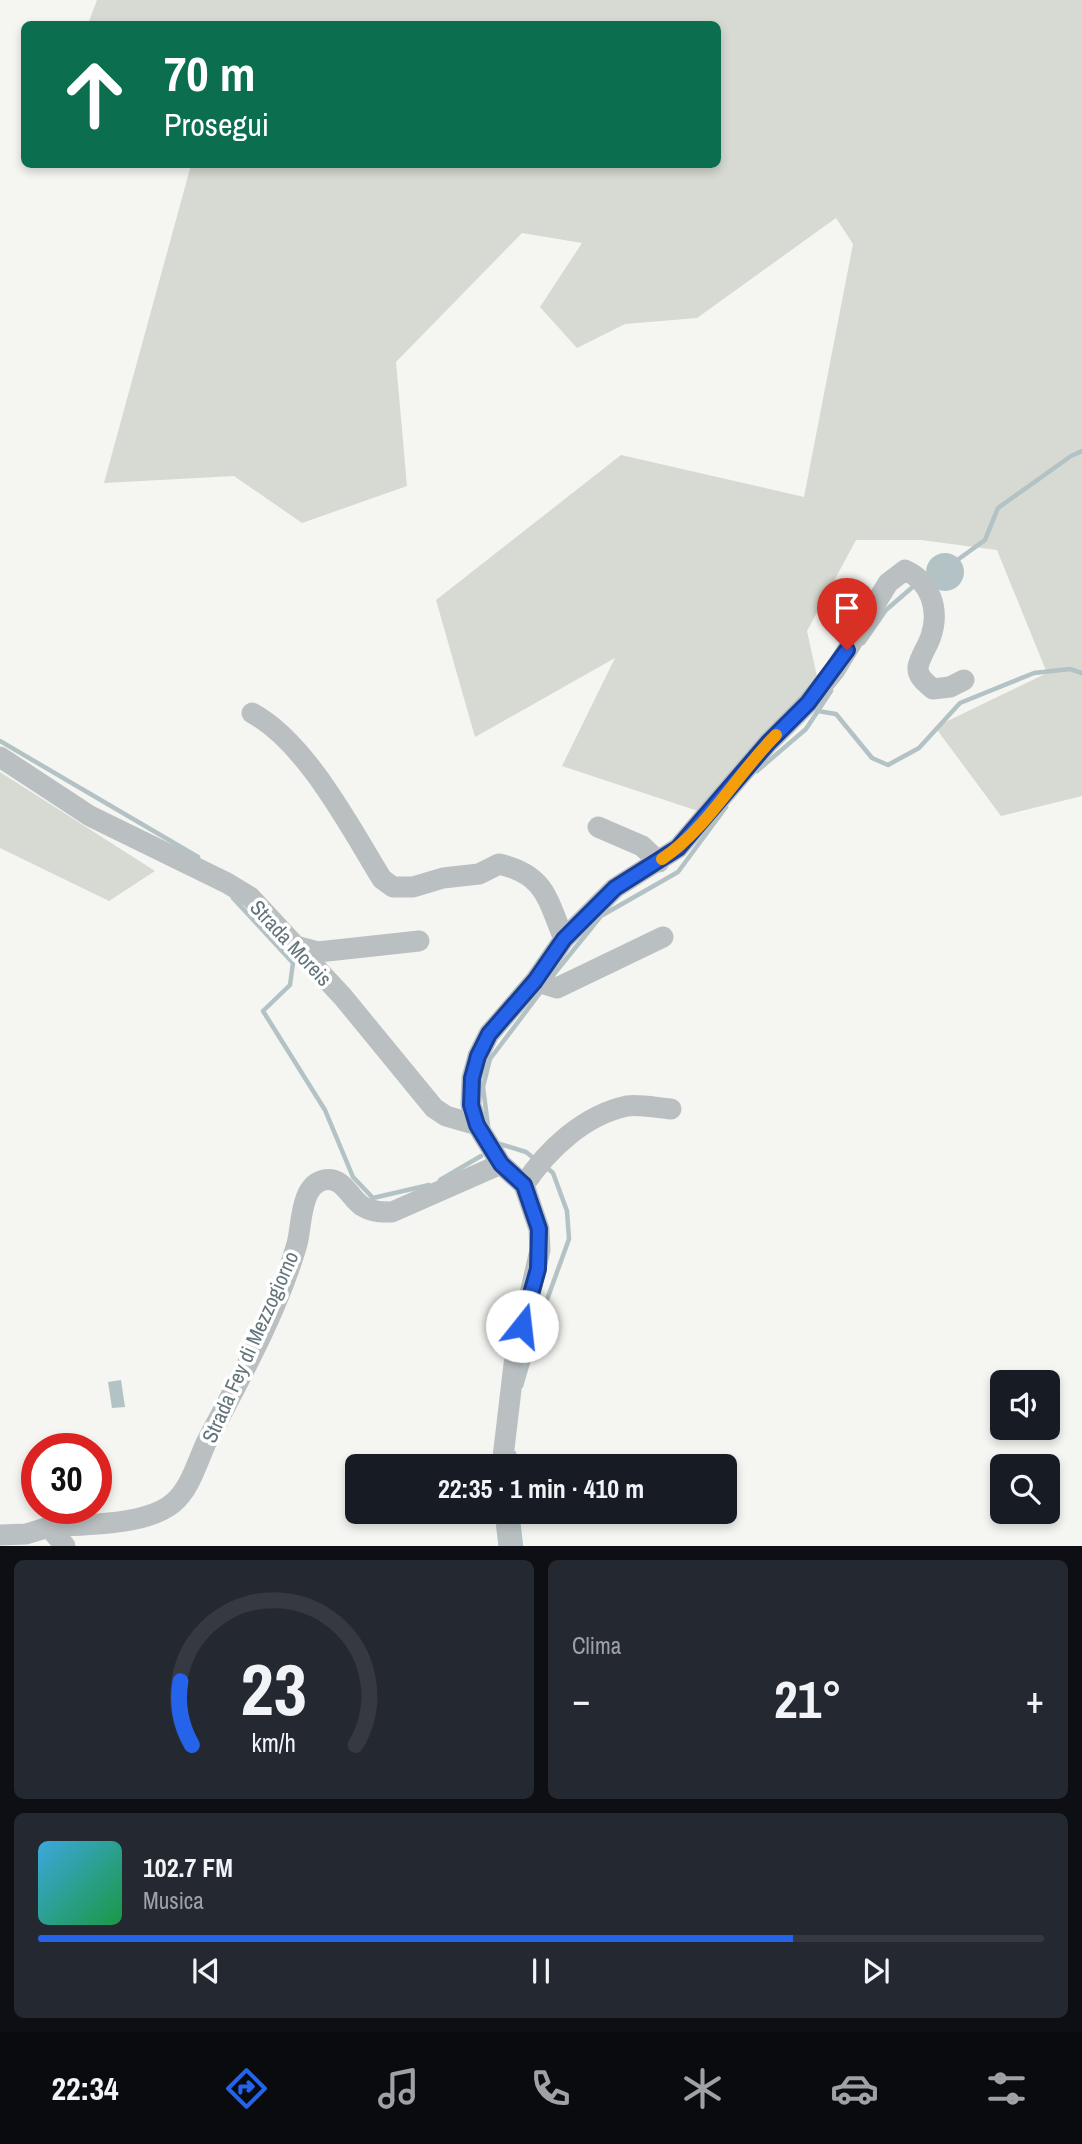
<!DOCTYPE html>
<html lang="it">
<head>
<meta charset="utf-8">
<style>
  :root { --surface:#171b24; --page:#242831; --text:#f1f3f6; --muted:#9ea1a6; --line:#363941; --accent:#2563eb }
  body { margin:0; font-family:"Archivo Narrow",sans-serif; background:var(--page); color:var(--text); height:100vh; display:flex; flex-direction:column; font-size:26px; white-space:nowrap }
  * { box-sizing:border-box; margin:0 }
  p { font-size:23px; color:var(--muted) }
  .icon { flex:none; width:38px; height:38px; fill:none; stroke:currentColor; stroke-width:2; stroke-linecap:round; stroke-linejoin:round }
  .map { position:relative; height:1546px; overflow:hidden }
  .side { display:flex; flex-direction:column; gap:14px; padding:14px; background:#0d0f14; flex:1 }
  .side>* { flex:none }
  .hud { position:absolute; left:21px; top:21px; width:700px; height:147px; border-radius:10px; box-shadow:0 4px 10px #0003; background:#0b6e4f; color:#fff; overflow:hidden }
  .fabs { position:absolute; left:990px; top:1370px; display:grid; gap:14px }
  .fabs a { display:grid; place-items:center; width:70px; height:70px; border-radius:10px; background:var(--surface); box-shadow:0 4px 10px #0003; font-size:35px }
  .speed { position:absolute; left:21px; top:1433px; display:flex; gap:14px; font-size:35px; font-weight:700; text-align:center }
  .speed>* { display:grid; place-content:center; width:91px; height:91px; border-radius:50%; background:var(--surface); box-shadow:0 4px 10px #0003; line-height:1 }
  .speed .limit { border:10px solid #d22; background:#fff; color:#111 }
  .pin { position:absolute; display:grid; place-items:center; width:60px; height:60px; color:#fff; margin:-72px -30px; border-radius:50% 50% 50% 0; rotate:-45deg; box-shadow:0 0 7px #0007 }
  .pin .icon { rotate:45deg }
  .me { position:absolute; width:77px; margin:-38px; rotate:16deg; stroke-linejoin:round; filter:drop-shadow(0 0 5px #0008) }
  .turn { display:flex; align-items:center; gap:24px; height:147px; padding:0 28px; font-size:32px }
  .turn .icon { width:91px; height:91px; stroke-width:2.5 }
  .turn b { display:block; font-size:49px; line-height:60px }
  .big { font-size:52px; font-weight:700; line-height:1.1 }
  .side .tile { flex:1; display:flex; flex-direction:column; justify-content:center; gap:10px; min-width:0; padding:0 24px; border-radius:10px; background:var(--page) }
  .side .dial { align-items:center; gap:0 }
  .dial svg { height:182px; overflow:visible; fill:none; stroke:var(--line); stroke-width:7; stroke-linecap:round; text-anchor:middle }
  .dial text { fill:var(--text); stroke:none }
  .song { display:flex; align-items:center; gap:21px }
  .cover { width:84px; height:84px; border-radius:10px; background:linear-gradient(135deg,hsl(200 70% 55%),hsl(140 70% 35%)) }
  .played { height:7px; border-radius:4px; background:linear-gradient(90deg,var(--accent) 75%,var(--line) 75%) }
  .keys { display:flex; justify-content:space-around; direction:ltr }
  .heat { display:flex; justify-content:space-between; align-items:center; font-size:38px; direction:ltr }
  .side .tiles { flex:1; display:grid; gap:14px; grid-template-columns:1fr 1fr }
  .tile:last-child { grid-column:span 2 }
  .trip { position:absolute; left:345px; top:1454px; width:392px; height:70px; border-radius:10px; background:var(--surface); box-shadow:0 4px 10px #0003; font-weight:700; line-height:70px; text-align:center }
  .tabs { display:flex; height:112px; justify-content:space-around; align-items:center; background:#090b0e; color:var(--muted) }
  .tabs .icon { width:49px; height:49px }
  .tabs .selected { color:var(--accent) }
  .tabs b { font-size:32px; color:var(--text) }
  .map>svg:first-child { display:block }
  .green { fill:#d6dad2 }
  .water { fill:#b3c2c4 }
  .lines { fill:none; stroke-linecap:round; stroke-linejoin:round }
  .stream { stroke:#b3c2c4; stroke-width:4.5 }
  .minor { stroke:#bac0c2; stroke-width:21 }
  .route-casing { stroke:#184099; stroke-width:18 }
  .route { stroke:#2563eb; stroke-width:12 }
  .slow { stroke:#f59e0b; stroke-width:12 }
  .labels { text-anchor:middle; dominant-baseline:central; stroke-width:7; stroke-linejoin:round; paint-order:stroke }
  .street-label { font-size:21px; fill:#63757b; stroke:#fff }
</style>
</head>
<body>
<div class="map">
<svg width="1082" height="1546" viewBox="0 0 1082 1546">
  <rect width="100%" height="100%" fill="#f5f5f2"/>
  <path class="green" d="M97 0H1082V796L1001 816 935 727 1047 673 997 550 921 540H856L807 631 818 681 698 811 562 766 615 658 475 737 436 600 621 455 804 497 853 244 836 218 697 318 625 324 577 348 540 307 582 243 522 233 396 362 407 486 302 523 234 476 104 483 191 165 718 164V24H88Z
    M0 772 155 871 109 901 0 848Z"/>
  <path class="water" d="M926 572a19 19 0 1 1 38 0a19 19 0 1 1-38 0Z
    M121 1380 125 1407 112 1408 108 1382Z"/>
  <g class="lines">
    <path class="stream" d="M956 561 985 540 998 508 1071 456 1082 451
      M863 643 886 610 915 585
      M818 711 836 714 872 758 888 765 919 748 960 703 1034 673 1070 669 1082 673
      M0 741 198 857
      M757 771 806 729 831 691
      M233 898 293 963 290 985 263 1011 325 1110 353 1177 373 1198 429 1185
      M550 979 601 916 678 872 726 807
      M488 1126 483 1087 490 1059 543 989
      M500 1144 526 1152 536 1160
      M440 1180 481 1156
      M521 1386 544 1308 569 1239 567 1211 553 1173 546 1167
      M514 1453V1466
      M517 1512 521 1546"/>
    <path class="minor" d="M252 713C306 742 350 827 382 879L393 887H413L443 878 479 874 499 864C546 875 547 899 564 939
      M0 757 90 816 227 883 250 897 343 997 434 1108 446 1116 477 1125
      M598 827 642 846 659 862
      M295 946 318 952 419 941
      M535 981 557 988 663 937
      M524 1185C547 1150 584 1115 627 1106 640 1104 657 1108 671 1109
      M502 1466 514 1364 540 1250 539 1229 524 1185 501 1164 477 1125 471 1105 472 1078 478 1056 489 1034 535 981 564 939 615 888 678 848 768 743 808 703 835 670 888 583 905 570C930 581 940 609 931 636 928 646 920 656 918 667 917 677 926 683 933 689L950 687 964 680
      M505 1512 509 1546
      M49 1527C84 1524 146 1526 173 1503 190 1489 197 1463 206 1443 239 1380 277 1313 297 1244 302 1225 300 1185 324 1180 343 1176 349 1197 362 1206 372 1212 381 1212 392 1212L501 1164
      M0 1535 26 1534 49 1527 65 1546"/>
  </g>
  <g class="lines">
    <g class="route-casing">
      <path id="route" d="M522 1326 538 1269 539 1229 524 1185 501 1164 477 1125 471 1105 472 1078 478 1056 489 1034 535 981 564 939 615 888 678 848 768 743 808 703 847 650"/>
    </g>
    <use href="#route" class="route"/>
    <path class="slow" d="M662 859C708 828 736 775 776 735"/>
  </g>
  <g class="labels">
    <g class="street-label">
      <text transform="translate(291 943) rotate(47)">Strada Moreis</text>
      <text transform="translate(250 1347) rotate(-66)">Strada Fey di Mezzogiorno</text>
    </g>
  </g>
</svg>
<div class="fabs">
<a><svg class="icon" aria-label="sound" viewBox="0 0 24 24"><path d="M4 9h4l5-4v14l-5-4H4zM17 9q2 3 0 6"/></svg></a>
<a><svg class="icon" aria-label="search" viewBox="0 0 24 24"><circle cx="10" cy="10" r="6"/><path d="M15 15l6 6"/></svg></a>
</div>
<div class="speed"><div class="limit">30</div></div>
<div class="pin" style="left:847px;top:650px;background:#d93025"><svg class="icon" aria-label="arrive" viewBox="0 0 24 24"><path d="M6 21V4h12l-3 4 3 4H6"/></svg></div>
<svg class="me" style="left:522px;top:1326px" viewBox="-20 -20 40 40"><circle r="19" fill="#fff"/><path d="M0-13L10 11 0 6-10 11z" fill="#2563eb"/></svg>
<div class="trip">22:35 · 1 min · 410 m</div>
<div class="hud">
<div class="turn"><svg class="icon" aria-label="ahead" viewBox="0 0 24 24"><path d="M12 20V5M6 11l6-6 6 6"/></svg><div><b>70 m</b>Prosegui</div></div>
</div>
</div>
<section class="side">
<div class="tiles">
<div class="tile dial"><svg viewBox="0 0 100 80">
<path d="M14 69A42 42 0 1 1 86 69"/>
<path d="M14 69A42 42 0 0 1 9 41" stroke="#2563eb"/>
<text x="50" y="56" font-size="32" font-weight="700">23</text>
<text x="50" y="72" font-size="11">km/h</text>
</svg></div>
<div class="tile"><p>Clima</p>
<div class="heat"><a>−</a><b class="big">21°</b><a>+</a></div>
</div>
<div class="tile">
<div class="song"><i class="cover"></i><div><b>102.7 FM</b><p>Musica</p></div></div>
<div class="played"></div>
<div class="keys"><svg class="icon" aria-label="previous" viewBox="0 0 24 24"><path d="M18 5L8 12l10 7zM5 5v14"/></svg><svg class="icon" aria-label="pause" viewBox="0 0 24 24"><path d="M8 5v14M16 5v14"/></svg><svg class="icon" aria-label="next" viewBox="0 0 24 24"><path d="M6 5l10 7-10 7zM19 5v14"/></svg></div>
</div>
</div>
</section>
<nav class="tabs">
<b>22:34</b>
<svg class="icon selected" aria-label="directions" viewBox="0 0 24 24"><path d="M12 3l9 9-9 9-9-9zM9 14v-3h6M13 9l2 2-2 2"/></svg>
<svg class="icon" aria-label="music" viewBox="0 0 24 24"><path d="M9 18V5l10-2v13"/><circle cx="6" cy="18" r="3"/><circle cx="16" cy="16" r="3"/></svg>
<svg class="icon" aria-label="phone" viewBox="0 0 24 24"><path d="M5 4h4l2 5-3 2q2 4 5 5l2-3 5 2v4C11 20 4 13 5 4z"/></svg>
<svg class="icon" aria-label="climate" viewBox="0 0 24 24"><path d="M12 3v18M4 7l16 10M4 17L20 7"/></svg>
<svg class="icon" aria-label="car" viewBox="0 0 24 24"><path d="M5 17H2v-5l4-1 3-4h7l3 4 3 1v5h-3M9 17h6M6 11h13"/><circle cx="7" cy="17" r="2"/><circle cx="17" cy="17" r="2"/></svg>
<svg class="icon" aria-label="filters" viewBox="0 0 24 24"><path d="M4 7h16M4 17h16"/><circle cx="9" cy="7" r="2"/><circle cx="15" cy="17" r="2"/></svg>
</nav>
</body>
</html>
